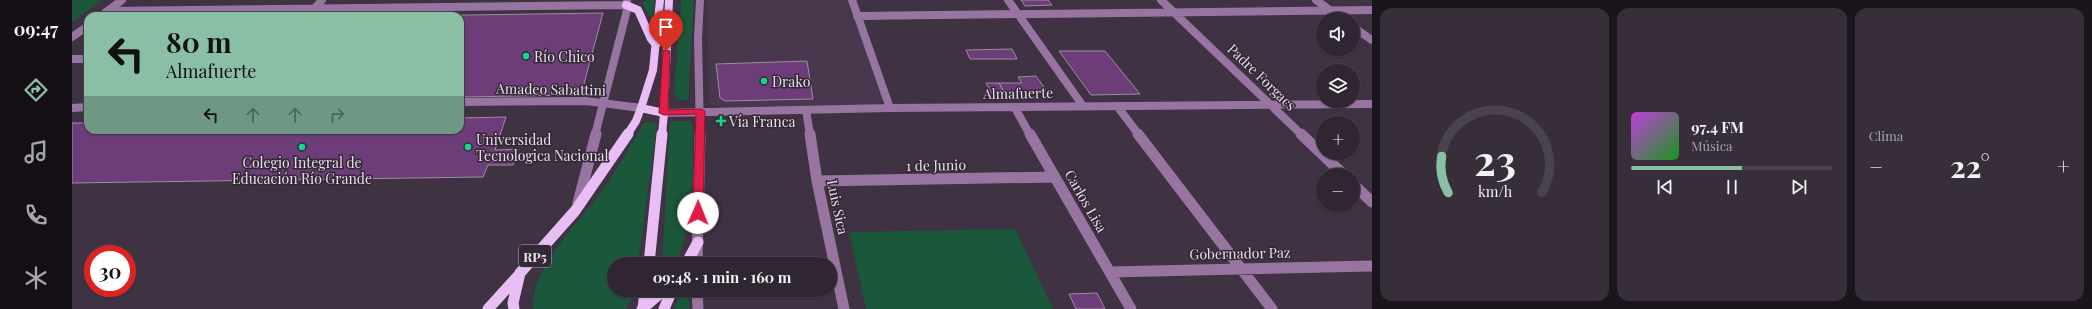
<!DOCTYPE html>
<html lang="es">
<head>
<meta charset="utf-8">
<style>
  :root { --surface:#2f2632; --page:#372e3a; --text:#f1f3f6; --muted:#a7a5ac; --line:#4a434d; --accent:#8abfa5 }
  body { margin:0; font-family:"Playfair Display",serif; background:var(--page); color:var(--text); height:100vh; display:flex; flex-direction:column; font-size:15px; white-space:nowrap }
  * { box-sizing:border-box; margin:0 }
  p { font-size:13px; color:var(--muted) }
  .icon { flex:none; width:22px; height:22px; fill:none; stroke:currentColor; stroke-width:2; stroke-linecap:round; stroke-linejoin:round }
  .map { position:relative; flex:1; overflow:hidden }
  .drawer { display:flex; flex-direction:column; gap:8px; padding:8px; background:#1a151c; width:720px }
  .drawer>* { flex:none }
  .banner { position:absolute; left:12px; top:12px; width:380px; height:122px; border-radius:12px; box-shadow:0 1px 3px #0004,0 0 0 1px var(--line); background:#8abfa5; color:#111; overflow:hidden }
  .buttons { position:absolute; left:1244px; top:12px; display:grid; gap:8px }
  .buttons a { display:grid; place-items:center; width:44px; height:44px; border-radius:50%; background:var(--surface); box-shadow:0 1px 3px #0004,0 0 0 1px var(--line); font-size:20px }
  .speed { position:absolute; left:12px; top:245px; display:flex; gap:8px; font-size:20px; font-weight:700; text-align:center }
  .speed>* { display:grid; place-content:center; width:52px; height:52px; border-radius:50%; background:var(--surface); box-shadow:0 1px 3px #0004,0 0 0 1px var(--line); line-height:1 }
  .speed .limit { border:6px solid #d22; background:#fff; color:#111 }
  .pin { position:absolute; display:grid; place-items:center; width:34px; height:34px; color:#fff; margin:-41px -17px; border-radius:50% 50% 50% 0; rotate:-45deg; box-shadow:0 0 4px #0007 }
  .pin .icon { rotate:45deg }
  .me { position:absolute; width:44px; margin:-22px; rotate:1deg; stroke-linejoin:round; filter:drop-shadow(0 0 3px #0008) }
  .turn { display:flex; align-items:center; gap:14px; height:84px; padding:0 16px; font-size:18px }
  .turn .icon { width:52px; height:52px; stroke-width:2.5 }
  .turn b { display:block; font-size:28px; line-height:34px }
  .lanes { display:flex; align-items:center; height:38px; padding:0 16px; background:#0003; justify-content:center; gap:20px; direction:ltr }
  .lanes .off { opacity:.35 }
  .big { font-size:30px; font-weight:700; line-height:1.1 }
  .drawer .tile { flex:1; display:flex; flex-direction:column; justify-content:center; gap:6px; min-width:0; padding:0 14px; border-radius:12px; background:var(--page) }
  .drawer .dial { align-items:center; gap:0 }
  .dial svg { height:104px; overflow:visible; fill:none; stroke:var(--line); stroke-width:7; stroke-linecap:round; text-anchor:middle }
  .dial text { fill:var(--text); stroke:none }
  .song { display:flex; align-items:center; gap:12px }
  .cover { width:48px; height:48px; border-radius:6px; background:linear-gradient(135deg,hsl(290 70% 55%),hsl(120 70% 35%)) }
  .played { height:4px; border-radius:2px; background:linear-gradient(90deg,var(--accent) 55%,var(--line) 55%) }
  .keys { display:flex; justify-content:space-around; direction:ltr }
  .heat { display:flex; justify-content:space-between; align-items:center; font-size:22px; direction:ltr }
  .drawer .tiles { flex:1; display:grid; gap:8px; grid-template-columns:repeat(3,1fr) }
  .trip { position:absolute; left:535px; top:257px; width:230px; height:40px; border-radius:20px; background:var(--surface); box-shadow:0 1px 3px #0004,0 0 0 1px var(--line); font-weight:700; line-height:40px; text-align:center }
  main { display:flex; flex:1; min-height:0 }
  .menu { display:flex; flex-direction:column; width:72px; justify-content:space-around; align-items:center; background:#130f14; color:var(--muted) }
  .menu .icon { width:28px; height:28px }
  .menu .selected { color:var(--accent) }
  .menu b { font-size:18px; color:var(--text) }
  .map>svg:first-child { display:block }
  .built { fill:#49374d }
  .green { fill:#1b573a }
  .building { fill:#6d3d79; stroke:#9c8da0 }
  .lines { fill:none; stroke-linecap:round; stroke-linejoin:round }
  .minor-far1 { stroke:#9875a1; stroke-width:8 }
  .minor { stroke:#9875a1; stroke-width:11 }
  .major-far1 { stroke:#e9bef4; stroke-width:8 }
  .major { stroke:#e9bef4; stroke-width:11 }
  .route { fill:#e11d48; stroke:#92132f }
  .poi-dot { fill:#12d98a; stroke:#342837; stroke-width:1.5 }
  .labels { text-anchor:middle; dominant-baseline:central; stroke-width:3; stroke-linejoin:round; paint-order:stroke }
  .shield { fill:#342837; stroke:#b1a8b4; stroke-width:1 }
  .shield-label { font-size:13px; font-weight:bold; fill:#e7dfe9 }
  .poi-label { font-size:14px; fill:#e7dfe9; stroke:#342837; text-anchor:start }
  .street-label { font-size:14px; fill:#e7dfe9; stroke:#342837 }
</style>
</head>
<body>
<main>
<nav class="menu">
<b>09:47</b>
<svg class="icon selected" aria-label="directions" viewBox="0 0 24 24"><path d="M12 3l9 9-9 9-9-9zM9 14v-3h6M13 9l2 2-2 2"/></svg>
<svg class="icon" aria-label="music" viewBox="0 0 24 24"><path d="M9 18V5l10-2v13"/><circle cx="6" cy="18" r="3"/><circle cx="16" cy="16" r="3"/></svg>
<svg class="icon" aria-label="phone" viewBox="0 0 24 24"><path d="M5 4h4l2 5-3 2q2 4 5 5l2-3 5 2v4C11 20 4 13 5 4z"/></svg>
<svg class="icon" aria-label="climate" viewBox="0 0 24 24"><path d="M12 3v18M4 7l16 10M4 17L20 7"/></svg>
</nav>
<div class="map">
<svg width="1300" height="309" viewBox="0 0 1300 309">
  <rect width="100%" height="100%" fill="#3f3242"/>
  <path class="built" d="M635 0H776L811 100 803 105 649 107 641 106 637 101Z"/>
  <path class="green" d="M0 0H30L0 22Z
    M574 0H583L581 22 570 3Z
    M609 0H622L616 100 609 101 602 95Z
    M598 121H618L621 125C620 172 624 221 603 264H590Z
    M576 122 583 123 585 125 566 264H542V290H562L560 298 554 309H461C458 267 512 218 534 185 548 165 559 145 571 124Z
    M943 229 981 309H794L777 232Z
    M609 290H617V309H602Z"/>
  <path class="building" d="M949 0H976L980 5 953 6Z
    M531 13 509 95 388 97V16H331Z
    M940 49 945 59H898L894 50Z
    M987 51H1033L1068 94 1019 95Z
    M735 61 741 99 653 101 648 98 644 64Z
    M964 76 976 93 933 94 927 83H950L946 77Z
    M914 83H927L933 94 920 95Z
    M434 117 423 150 446 149 441 165H416L411 177 0 183V123H16V130H388V118Z
    M1025 293 1033 309H1004L997 294Z"/>
  <g class="lines">
    <path class="minor-far1" d="M628 0 626 38 628 135
      M780 0 818 108
      M936 0 1011 106
      M1089 0 1230 135
      M1244 0 1270 19
      M36 11 554 5
      M29 16 50 0
      M236 16 250 0
      M785 16 1300 10
      M1281 27 1300 40
      M0 37 16 26
      M0 59H16
      M388 102 514 101 569 108
      M1045 106 1067 135
      M0 108 16 107
      M943 108 958 135
      M734 110 738 135
      M592 113 818 108 1300 104
      M523 135 555 10V0"/>
    <path class="minor" d="M738 134 745 181 772 309
      M958 134 1059 309
      M1066 134 1200 309
      M1229 134 1272 175
      M745 181 983 177
      M1281 184 1300 202
      M506 203 524 134
      M625 264 628 134
      M1038 272 1300 266
      M625 290 626 309"/>
    <path class="major-far1" d="M554 5 566 10 579 39 584 45
      M569 108 581 70 588 0
      M592 113 597 0
      M555 135 564 121 569 108 592 113 590 135"/>
    <path class="major" d="M577 264 590 134
      M614 264 626 242
      M416 309 446 276
      M442 309 441 303 448 273 503 211 556 134
      M570 309 592 290
      M571 309 573 290
      M592 309 600 290"/>
  </g>
  <path class="route" d="M591 50 598 51 596 110 629 109 633 111 631 213 626 217 621 213 624 114 592 115 587 113Z"/>
  <g class="poi-dot">
    <circle cx="454" cy="56" r="4"/>
    <circle cx="692" cy="81" r="4"/>
    <path d="M647 115h4v4h4v4h-4v4h-4v-4h-4v-4h4z"/>
    <circle cx="230" cy="147" r="4"/>
    <circle cx="396" cy="147" r="4"/>
  </g>
  <g class="labels">
    <rect class="shield" x="447" y="245" width="32" height="22" rx="3"/>
    <g class="shield-label">
      <text x="463" y="256">RP5</text>
    </g>
    <g class="poi-label">
      <text x="462" y="56">Río Chico</text>
      <text x="700" y="81">Drako</text>
      <text x="657" y="121">Vía Franca</text>
      <text x="404" y="139">Universidad<tspan x="404" dy="16">Tecnologica Nacional</tspan></text>
      <text x="230" y="162" text-anchor="middle">Colegio Integral de<tspan x="230" dy="16">Educación Río Grande</tspan></text>
    </g>
    <g class="street-label">
      <text transform="translate(1190 77) rotate(44)">Padre Forgacs</text>
      <text transform="translate(479 89) rotate(1)">Amadeo Sabattini</text>
      <text transform="translate(946 93) rotate(-1)">Almafuerte</text>
      <text transform="translate(864 165) rotate(-1)">1 de Junio</text>
      <text transform="translate(1014 201) rotate(60)">Carlos Lisa</text>
      <text transform="translate(766 207) rotate(78)">Luis Sica</text>
      <text transform="translate(1168 253) rotate(-1)">Gobernador Paz</text>
    </g>
  </g>
</svg>
<div class="buttons">
<a><svg class="icon" aria-label="sound" viewBox="0 0 24 24"><path d="M4 9h4l5-4v14l-5-4H4zM17 9q2 3 0 6"/></svg></a>
<a><svg class="icon" aria-label="layers" viewBox="0 0 24 24"><path d="M12 4l9 5-9 5-9-5zM3 14l9 5 9-5"/></svg></a>
<a>+</a>
<a>−</a>
</div>
<div class="speed"><div class="limit">30</div></div>
<div class="pin" style="left:594px;top:51px;background:#d93025"><svg class="icon" aria-label="arrive" viewBox="0 0 24 24"><path d="M6 21V4h12l-3 4 3 4H6"/></svg></div>
<svg class="me" style="left:626px;top:213px" viewBox="-20 -20 40 40"><circle r="19" fill="#fff"/><path d="M0-13L10 11 0 6-10 11z" fill="#e11d48"/></svg>
<div class="trip">09:48 · 1 min · 160 m</div>
<div class="banner">
<div class="turn"><svg class="icon" aria-label="left" viewBox="0 0 24 24"><path d="M17 20v-9H6M10 6l-5 5 5 5"/></svg><div><b>80 m</b>Almafuerte</div></div>
<div class="lanes"><svg class="icon" aria-label="left" viewBox="0 0 24 24"><path d="M17 20v-9H6M10 6l-5 5 5 5"/></svg><svg class="icon off" aria-label="ahead" viewBox="0 0 24 24"><path d="M12 20V5M6 11l6-6 6 6"/></svg><svg class="icon off" aria-label="ahead" viewBox="0 0 24 24"><path d="M12 20V5M6 11l6-6 6 6"/></svg><svg class="icon off" aria-label="right" viewBox="0 0 24 24"><path d="M7 20v-9h11M14 6l5 5-5 5"/></svg></div>
</div>
</div>
<section class="drawer">
<div class="tiles">
<div class="tile dial"><svg viewBox="0 0 100 80">
<path d="M14 69A42 42 0 1 1 86 69"/>
<path d="M14 69A42 42 0 0 1 9 41" stroke="#8abfa5"/>
<text x="50" y="56" font-size="32" font-weight="700">23</text>
<text x="50" y="72" font-size="11">km/h</text>
</svg></div>
<div class="tile">
<div class="song"><i class="cover"></i><div><b>97.4 FM</b><p>Música</p></div></div>
<div class="played"></div>
<div class="keys"><svg class="icon" aria-label="previous" viewBox="0 0 24 24"><path d="M18 5L8 12l10 7zM5 5v14"/></svg><svg class="icon" aria-label="pause" viewBox="0 0 24 24"><path d="M8 5v14M16 5v14"/></svg><svg class="icon" aria-label="next" viewBox="0 0 24 24"><path d="M6 5l10 7-10 7zM19 5v14"/></svg></div>
</div>
<div class="tile"><p>Clima</p>
<div class="heat"><a>−</a><b class="big">22°</b><a>+</a></div>
</div>
</div>
</section>
</main>
</body>
</html>
